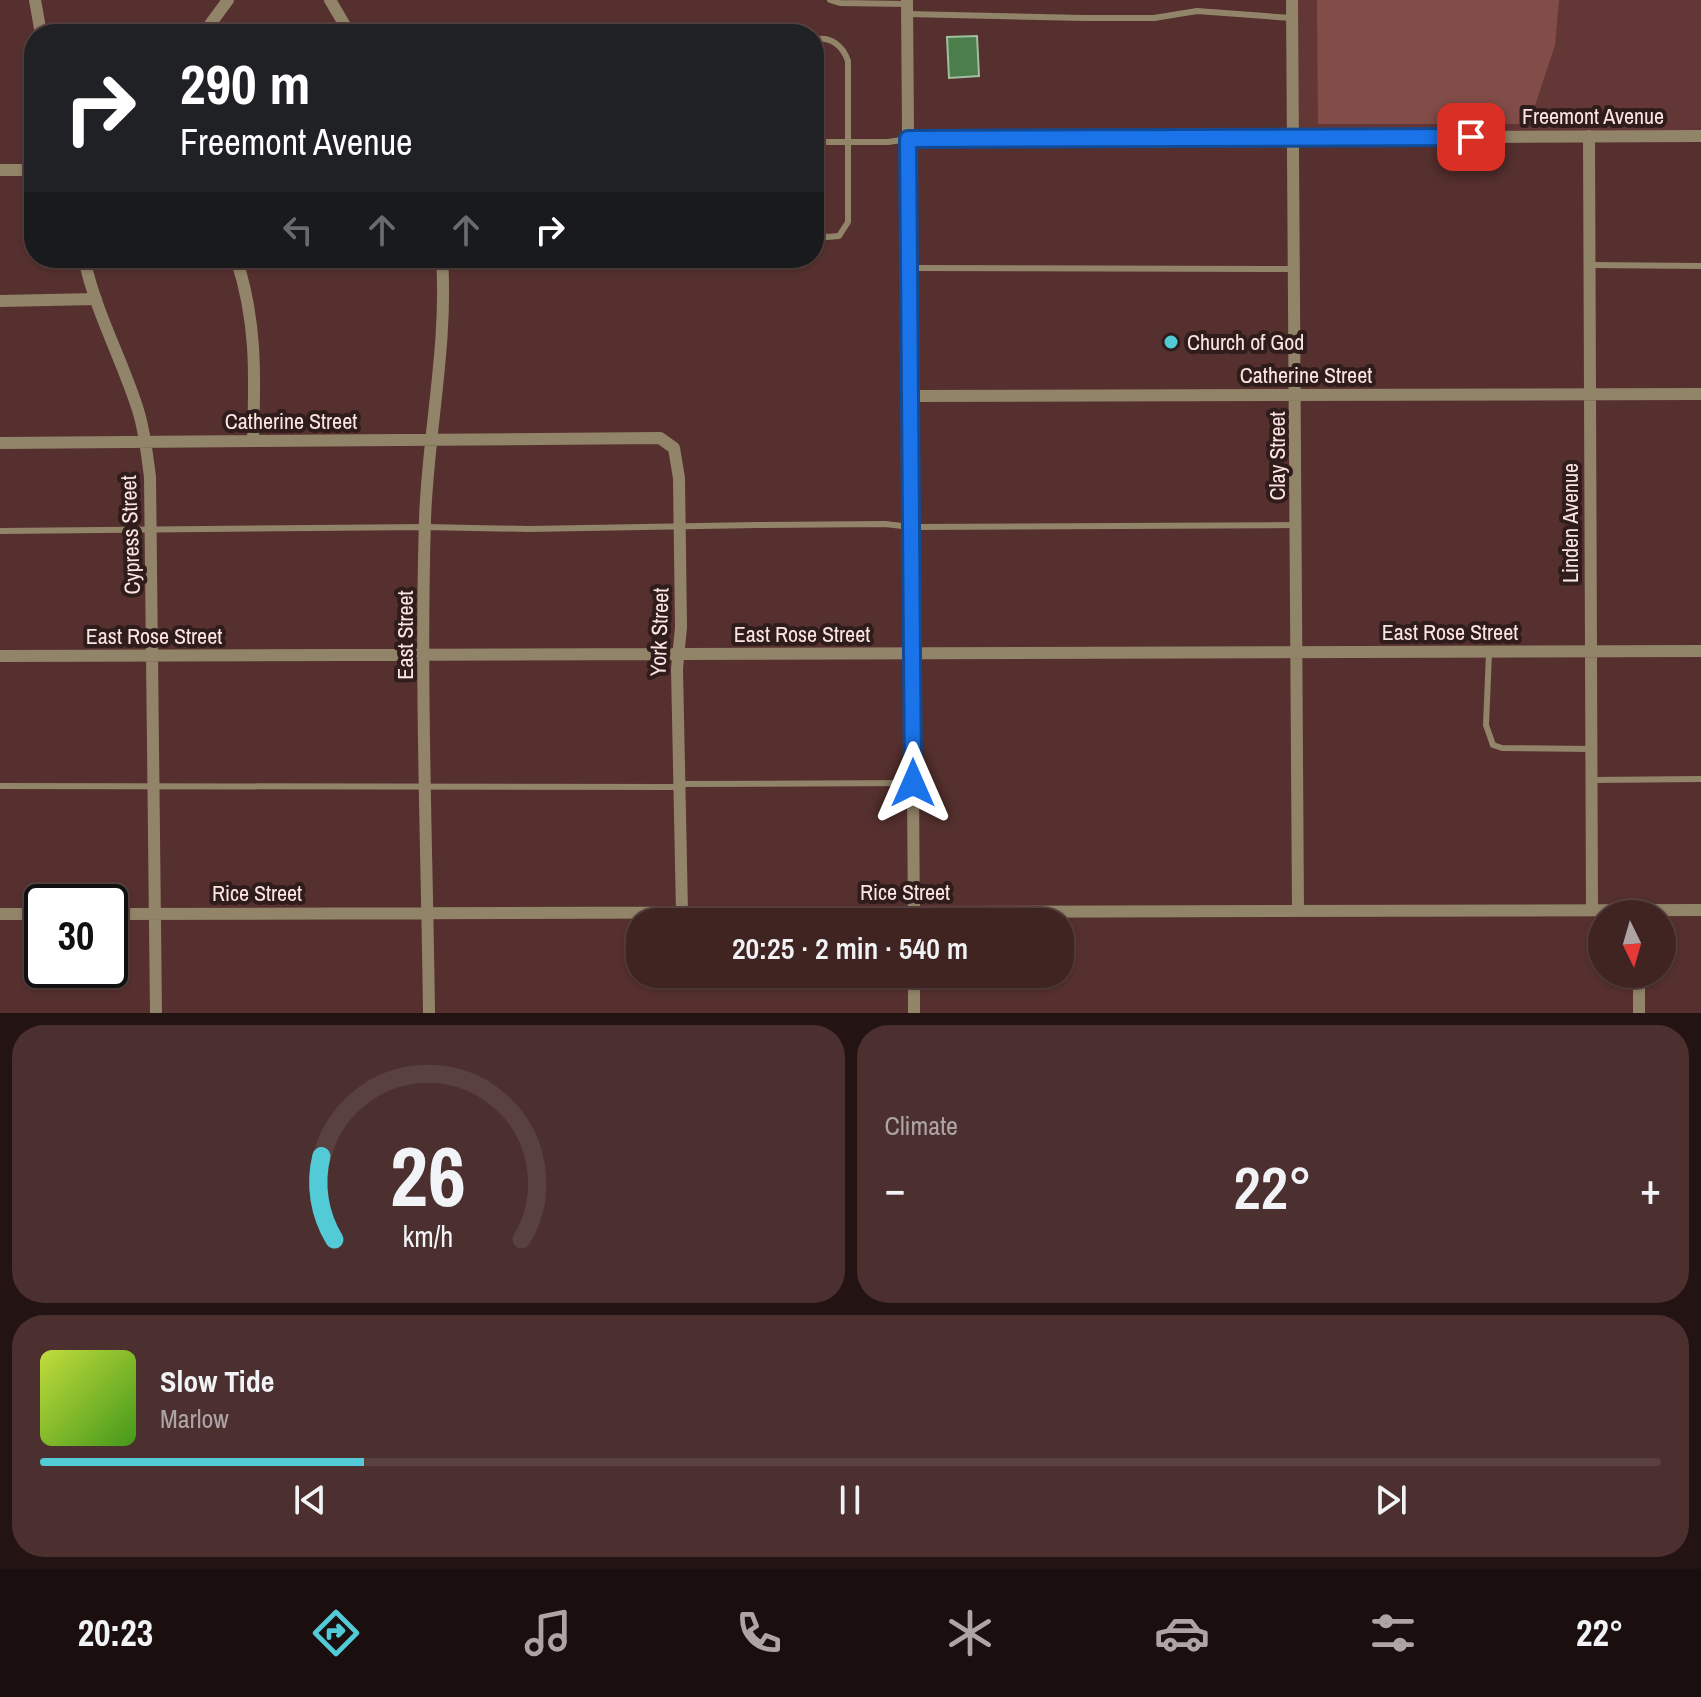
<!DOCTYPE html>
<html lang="en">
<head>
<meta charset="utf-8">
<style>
  :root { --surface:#402422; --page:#4b302f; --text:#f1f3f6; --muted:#aea4a5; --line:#594140; --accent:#52cbd7 }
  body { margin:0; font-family:"Archivo Narrow",sans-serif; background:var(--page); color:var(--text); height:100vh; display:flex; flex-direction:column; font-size:30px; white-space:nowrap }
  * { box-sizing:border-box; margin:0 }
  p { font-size:26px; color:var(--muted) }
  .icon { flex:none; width:44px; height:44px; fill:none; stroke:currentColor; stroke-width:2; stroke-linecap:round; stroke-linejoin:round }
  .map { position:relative; height:1013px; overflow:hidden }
  .panel { display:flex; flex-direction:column; gap:12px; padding:12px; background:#231413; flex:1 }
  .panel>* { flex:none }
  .guide { position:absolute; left:24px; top:24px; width:800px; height:244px; border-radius:32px; box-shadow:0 2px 6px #0004,0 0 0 2px var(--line); background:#202124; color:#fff; overflow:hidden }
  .needle { width:52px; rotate:175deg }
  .fabs { position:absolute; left:1588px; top:900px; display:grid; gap:16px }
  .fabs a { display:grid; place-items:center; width:88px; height:88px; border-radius:50%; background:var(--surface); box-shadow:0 2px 6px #0004,0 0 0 2px var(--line); font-size:40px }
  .speed { position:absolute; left:24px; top:884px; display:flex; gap:16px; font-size:40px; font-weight:700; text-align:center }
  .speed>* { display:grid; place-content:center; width:104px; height:104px; border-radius:50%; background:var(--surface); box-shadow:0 2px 6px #0004,0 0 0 2px var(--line); line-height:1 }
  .speed .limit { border:4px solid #111; border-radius:12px; background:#fff; color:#111 }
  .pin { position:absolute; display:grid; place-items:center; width:68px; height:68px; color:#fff; margin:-34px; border-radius:16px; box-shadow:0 4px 12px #0006 }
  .me { position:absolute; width:88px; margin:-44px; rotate:0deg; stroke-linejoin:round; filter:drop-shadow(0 0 6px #0008) }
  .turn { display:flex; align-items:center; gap:28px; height:168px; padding:0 24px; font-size:36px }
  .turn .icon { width:104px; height:104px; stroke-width:2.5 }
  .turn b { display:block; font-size:56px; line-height:68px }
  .lanes { display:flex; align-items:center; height:76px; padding:0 24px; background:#0003; justify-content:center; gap:40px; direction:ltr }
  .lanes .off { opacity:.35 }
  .big { font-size:60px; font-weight:600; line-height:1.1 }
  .panel .widget { flex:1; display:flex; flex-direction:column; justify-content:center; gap:12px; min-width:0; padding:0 28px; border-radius:32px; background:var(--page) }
  .panel .dial { align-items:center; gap:0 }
  .dial svg { height:208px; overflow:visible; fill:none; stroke:var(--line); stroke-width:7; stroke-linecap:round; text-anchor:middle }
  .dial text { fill:var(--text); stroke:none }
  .song { display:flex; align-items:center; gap:24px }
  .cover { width:96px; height:96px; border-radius:12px; background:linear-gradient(135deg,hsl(70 70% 55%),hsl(100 70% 35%)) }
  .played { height:8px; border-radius:4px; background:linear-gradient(90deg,var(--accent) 20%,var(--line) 20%) }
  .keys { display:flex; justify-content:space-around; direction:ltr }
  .heat { display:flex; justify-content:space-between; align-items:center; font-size:44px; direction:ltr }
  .panel .tiles { flex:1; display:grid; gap:12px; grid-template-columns:1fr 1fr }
  .widget:last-child { grid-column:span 2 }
  .trip { position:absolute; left:626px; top:908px; width:448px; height:80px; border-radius:32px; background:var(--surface); box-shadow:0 2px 6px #0004,0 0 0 2px var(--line); font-weight:600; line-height:80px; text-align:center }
  .dock { display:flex; height:128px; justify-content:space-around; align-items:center; background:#1a0e0e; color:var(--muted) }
  .dock .icon { width:56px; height:56px }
  .dock .active { color:var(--accent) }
  .dock b { font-size:36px; color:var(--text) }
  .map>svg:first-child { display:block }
  .built { fill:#633735 }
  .green { fill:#824d49 }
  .building { fill:#4c7e4c; stroke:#a1bfa0; stroke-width:2 }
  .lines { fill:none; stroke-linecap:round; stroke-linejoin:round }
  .lane { stroke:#928469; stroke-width:6 }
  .street { stroke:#928469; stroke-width:12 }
  .route-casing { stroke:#114b97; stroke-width:20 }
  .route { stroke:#1a73e8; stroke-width:14 }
  .poi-dot { fill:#52cbd7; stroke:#2f1d1c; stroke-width:3 }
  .labels { text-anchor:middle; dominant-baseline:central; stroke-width:8; stroke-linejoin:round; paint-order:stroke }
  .street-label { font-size:22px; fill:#fde4e2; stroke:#2f1d1c }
  .poi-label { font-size:22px; fill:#fde4e2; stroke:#2f1d1c; text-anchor:start }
</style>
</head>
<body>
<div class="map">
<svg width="1701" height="1013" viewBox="0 0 1701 1013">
  <rect width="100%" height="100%" fill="#55302e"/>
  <path class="built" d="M1292 0H1701V136L1293 138Z"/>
  <path class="green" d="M1317 0H1559L1555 45 1529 124H1318Z"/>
  <path class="building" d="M977 36 979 76 949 78 947 37Z"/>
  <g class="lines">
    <path class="lane" d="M830 0 840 3 907 4
      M907 14 1085 18H1154L1197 11 1291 18
      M814 40C830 35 843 46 848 61V222L839 236 827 237 814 231
      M814 142H888L908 139
      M1589 265 1701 266
      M910 268 1295 269
      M0 531 425 527 528 529 757 525 885 524 911 527 1297 525
      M1489 653 1486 725 1493 745 1502 748 1592 749
      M1592 780 1701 779
      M680 784 913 783
      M0 786 680 787"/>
    <path class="street" d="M35 0 41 34
      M330 0 350 34
      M907 0 914 922
      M1292 0 1298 911
      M203 34 228 0
      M1589 136 1592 910
      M908 139 1701 136
      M0 170H34
      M84 258C95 311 122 359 138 410 145 432 147 455 150 477L156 1013
      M236 258C257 321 255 376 253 441
      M0 301 96 299
      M911 396 1701 394
      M0 443 660 438 674 448 679 478 681 627 677 669 682 912
      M0 656 1701 651
      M0 914H42
      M110 914 1701 910
      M914 974V1013
      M1639 974V1013
      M429 1013C427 849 420 684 425 519 428 432 448 345 442 258"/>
  </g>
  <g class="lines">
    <g class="route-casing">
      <path id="route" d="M913 783 908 139 1471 137"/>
    </g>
    <use href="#route" class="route"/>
  </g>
  <circle class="poi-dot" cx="1171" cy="342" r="8"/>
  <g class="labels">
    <g class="street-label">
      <text x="1593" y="116">Freemont Avenue</text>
      <text x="1306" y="375">Catherine Street</text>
      <text x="291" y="421">Catherine Street</text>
      <text transform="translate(1277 456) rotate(-90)">Clay Street</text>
      <text transform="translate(1570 523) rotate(-90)">Linden Avenue</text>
      <text transform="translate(130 535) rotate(-92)">Cypress Street</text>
      <text transform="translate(659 632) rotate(-88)">York Street</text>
      <text x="1450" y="632">East Rose Street</text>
      <text x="802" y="634">East Rose Street</text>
      <text transform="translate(405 635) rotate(-90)">East Street</text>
      <text x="154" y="636">East Rose Street</text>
      <text x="905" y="892">Rice Street</text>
      <text x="257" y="893">Rice Street</text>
    </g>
    <g class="poi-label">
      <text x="1187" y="342">Church of God</text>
    </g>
  </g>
</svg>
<div class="fabs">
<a><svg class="needle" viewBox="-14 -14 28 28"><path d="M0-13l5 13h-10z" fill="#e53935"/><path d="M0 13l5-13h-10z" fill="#aea4a5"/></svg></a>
</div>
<div class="speed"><div class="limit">30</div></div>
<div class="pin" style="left:1471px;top:137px;background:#d93025"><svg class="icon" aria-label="arrive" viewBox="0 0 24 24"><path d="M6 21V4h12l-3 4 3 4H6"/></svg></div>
<svg class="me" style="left:913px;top:783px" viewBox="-20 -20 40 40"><path d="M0-17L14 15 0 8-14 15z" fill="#1a73e8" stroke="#fff" stroke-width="4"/></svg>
<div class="trip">20:25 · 2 min · 540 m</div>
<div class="guide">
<div class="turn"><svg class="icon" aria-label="right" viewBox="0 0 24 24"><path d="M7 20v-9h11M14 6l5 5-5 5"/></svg><div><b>290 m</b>Freemont Avenue</div></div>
<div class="lanes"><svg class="icon off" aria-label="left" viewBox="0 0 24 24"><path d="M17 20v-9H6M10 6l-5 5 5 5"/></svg><svg class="icon off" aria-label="ahead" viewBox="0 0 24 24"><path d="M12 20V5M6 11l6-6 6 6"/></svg><svg class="icon off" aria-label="ahead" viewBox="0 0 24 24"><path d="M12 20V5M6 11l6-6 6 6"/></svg><svg class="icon" aria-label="right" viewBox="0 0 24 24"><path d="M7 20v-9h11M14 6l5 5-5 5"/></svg></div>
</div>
</div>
<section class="panel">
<div class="tiles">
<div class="widget dial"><svg viewBox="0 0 100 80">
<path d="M14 69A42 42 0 1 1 86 69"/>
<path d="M14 69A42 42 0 0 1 9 37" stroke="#52cbd7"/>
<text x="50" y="56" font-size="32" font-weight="700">26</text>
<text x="50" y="72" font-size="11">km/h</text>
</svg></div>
<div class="widget"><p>Climate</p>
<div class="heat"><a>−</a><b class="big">22°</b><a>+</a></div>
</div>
<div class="widget">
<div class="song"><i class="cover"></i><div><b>Slow Tide</b><p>Marlow</p></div></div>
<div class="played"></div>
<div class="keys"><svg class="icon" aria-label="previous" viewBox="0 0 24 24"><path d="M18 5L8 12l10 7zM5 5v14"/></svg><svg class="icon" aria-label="pause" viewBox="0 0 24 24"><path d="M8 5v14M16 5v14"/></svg><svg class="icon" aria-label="next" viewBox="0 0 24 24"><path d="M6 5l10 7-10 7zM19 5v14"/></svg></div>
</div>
</div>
</section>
<nav class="dock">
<b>20:23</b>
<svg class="icon active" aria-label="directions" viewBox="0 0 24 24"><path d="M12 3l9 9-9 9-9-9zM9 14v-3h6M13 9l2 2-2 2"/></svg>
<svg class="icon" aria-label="music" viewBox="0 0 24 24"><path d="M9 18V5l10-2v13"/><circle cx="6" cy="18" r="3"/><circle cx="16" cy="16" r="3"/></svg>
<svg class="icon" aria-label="phone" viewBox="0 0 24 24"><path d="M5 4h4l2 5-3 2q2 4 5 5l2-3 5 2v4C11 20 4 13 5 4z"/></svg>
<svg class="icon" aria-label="climate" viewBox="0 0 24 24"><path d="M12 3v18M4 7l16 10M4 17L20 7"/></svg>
<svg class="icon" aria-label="car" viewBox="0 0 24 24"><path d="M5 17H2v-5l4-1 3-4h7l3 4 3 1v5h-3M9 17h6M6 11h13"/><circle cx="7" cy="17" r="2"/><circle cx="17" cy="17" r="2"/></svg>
<svg class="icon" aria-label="filters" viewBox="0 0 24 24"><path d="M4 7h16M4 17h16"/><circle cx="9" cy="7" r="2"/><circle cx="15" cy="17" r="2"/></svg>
<b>22°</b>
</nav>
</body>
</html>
